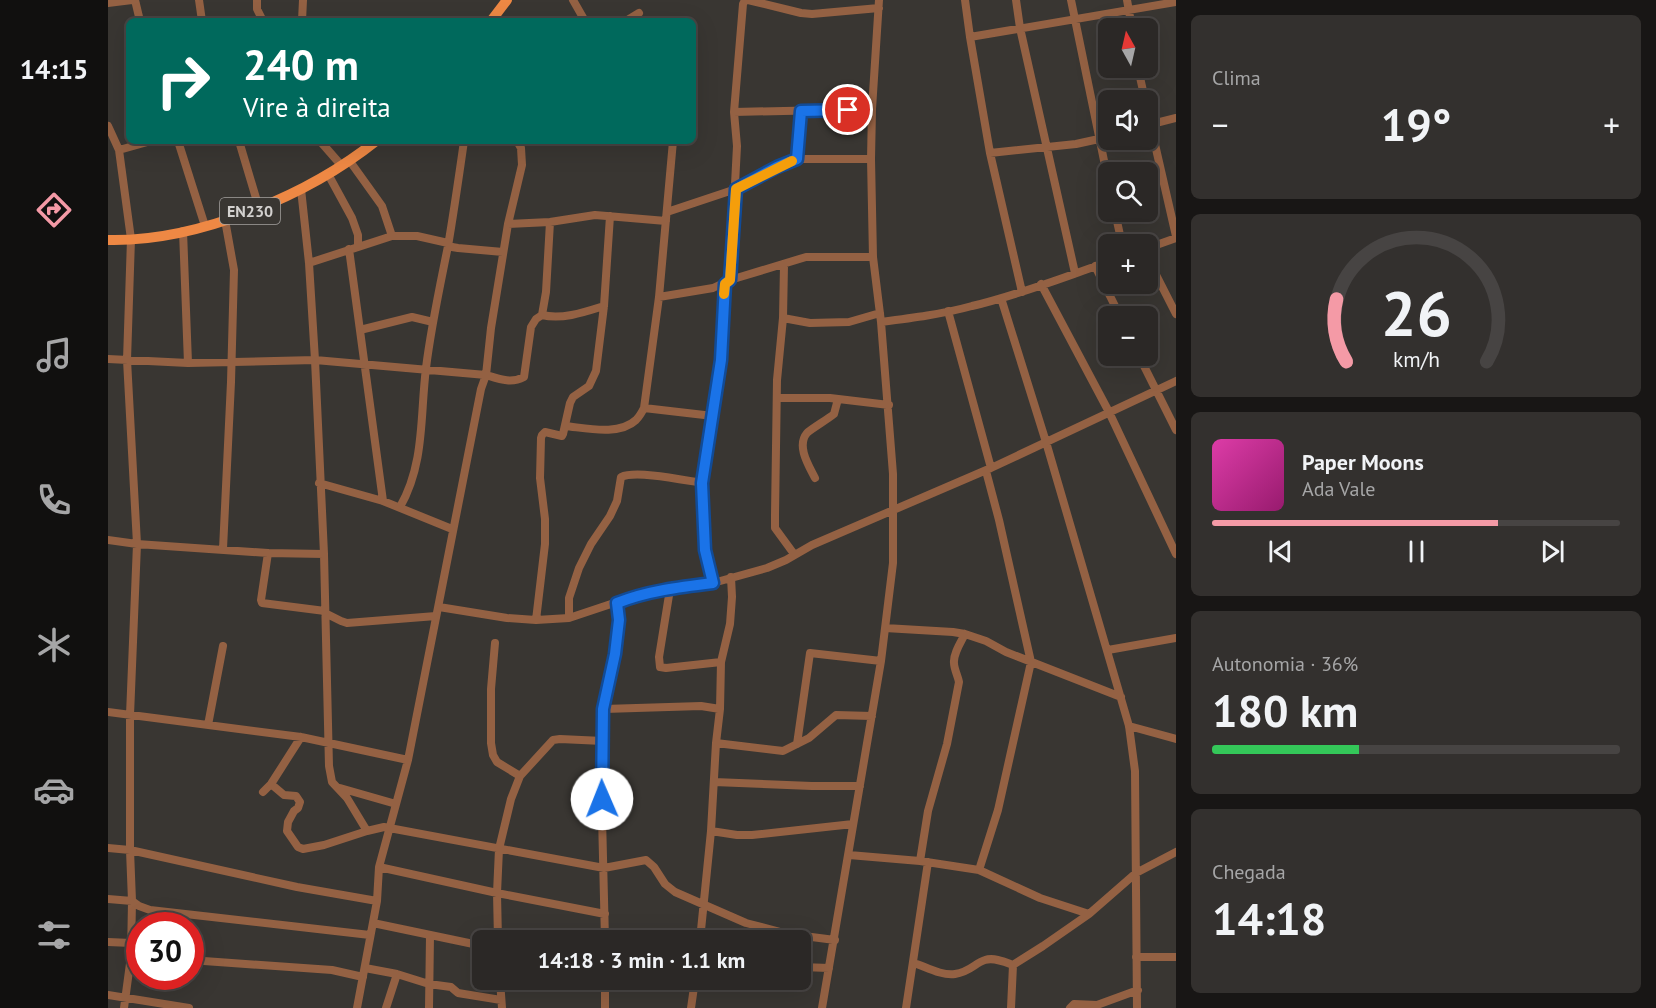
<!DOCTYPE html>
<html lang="pt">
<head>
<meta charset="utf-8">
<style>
  :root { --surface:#2b2826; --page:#33302e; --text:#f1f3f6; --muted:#a6a6a7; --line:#474443; --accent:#f49aa6 }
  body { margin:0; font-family:"PT Sans",sans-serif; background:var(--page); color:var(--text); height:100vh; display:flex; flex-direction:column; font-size:22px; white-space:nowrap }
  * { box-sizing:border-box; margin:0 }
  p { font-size:20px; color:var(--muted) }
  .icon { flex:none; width:33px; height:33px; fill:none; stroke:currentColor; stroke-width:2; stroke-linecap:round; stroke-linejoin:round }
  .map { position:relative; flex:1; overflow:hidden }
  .details { display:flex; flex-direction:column; gap:15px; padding:15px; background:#181615; width:480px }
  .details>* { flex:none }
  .banner { position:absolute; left:18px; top:18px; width:570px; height:126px; border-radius:9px; box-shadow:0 6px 24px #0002,0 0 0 2px var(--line); background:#00695c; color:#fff; overflow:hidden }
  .needle { width:39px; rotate:352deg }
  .fabs { position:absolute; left:990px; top:18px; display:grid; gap:12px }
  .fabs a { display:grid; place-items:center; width:60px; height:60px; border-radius:9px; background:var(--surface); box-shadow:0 6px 24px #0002,0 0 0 2px var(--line); font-size:30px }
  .speed { position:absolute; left:18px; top:912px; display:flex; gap:12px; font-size:30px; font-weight:700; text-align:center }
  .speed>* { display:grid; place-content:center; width:78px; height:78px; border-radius:50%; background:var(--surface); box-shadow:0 6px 24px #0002,0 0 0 2px var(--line); line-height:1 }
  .speed .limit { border:9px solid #d22; background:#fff; color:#111 }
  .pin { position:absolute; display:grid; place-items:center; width:51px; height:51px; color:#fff; margin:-26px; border:3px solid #fff; border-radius:50%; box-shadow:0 2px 6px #0007 }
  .me { position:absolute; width:66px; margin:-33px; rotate:359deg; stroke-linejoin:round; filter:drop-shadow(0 0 4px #0008) }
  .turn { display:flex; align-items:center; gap:21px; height:126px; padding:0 18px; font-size:27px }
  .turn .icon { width:78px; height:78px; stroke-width:2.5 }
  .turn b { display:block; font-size:42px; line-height:51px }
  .big { font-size:45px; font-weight:700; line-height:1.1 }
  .details .card { flex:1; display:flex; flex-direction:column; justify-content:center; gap:9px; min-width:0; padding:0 21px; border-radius:9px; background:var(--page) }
  .details .dial { align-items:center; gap:0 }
  .dial svg { height:156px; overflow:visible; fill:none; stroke:var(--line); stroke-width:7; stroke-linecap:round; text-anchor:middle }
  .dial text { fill:var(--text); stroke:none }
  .song { display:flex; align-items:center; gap:18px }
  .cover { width:72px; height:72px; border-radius:9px; background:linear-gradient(135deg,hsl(320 70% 55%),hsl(320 70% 35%)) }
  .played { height:6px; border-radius:3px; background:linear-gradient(90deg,var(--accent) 70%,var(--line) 70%) }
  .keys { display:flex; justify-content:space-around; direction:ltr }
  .heat { display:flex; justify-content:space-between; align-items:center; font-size:33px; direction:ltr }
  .charge { height:9px; border-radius:4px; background:linear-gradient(90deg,#34c759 36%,var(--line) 0) }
  .trip { position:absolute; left:364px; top:930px; width:339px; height:60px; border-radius:9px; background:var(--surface); box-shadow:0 6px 24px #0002,0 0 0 2px var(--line); font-weight:700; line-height:60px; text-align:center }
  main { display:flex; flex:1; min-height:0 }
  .menu { display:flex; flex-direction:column; width:108px; justify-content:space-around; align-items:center; background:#11100f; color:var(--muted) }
  .menu .icon { width:42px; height:42px }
  .menu .current { color:var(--accent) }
  .menu b { font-size:27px; color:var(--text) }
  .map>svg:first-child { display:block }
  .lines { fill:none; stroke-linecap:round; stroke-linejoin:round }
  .minor { stroke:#946143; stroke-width:8 }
  .major { stroke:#e84; stroke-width:10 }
  .route-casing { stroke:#114b97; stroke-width:15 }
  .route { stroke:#1a73e8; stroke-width:10 }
  .slow { stroke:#f59e0b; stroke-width:10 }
  .labels { text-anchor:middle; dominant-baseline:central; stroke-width:6; stroke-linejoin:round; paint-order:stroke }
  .shield { fill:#393632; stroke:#a5a2a0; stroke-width:1.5 }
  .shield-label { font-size:16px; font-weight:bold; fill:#d3d1cf }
</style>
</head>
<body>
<main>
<nav class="menu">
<b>14:15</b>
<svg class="icon current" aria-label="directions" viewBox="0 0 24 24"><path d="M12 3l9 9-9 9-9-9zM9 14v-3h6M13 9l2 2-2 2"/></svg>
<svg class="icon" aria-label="music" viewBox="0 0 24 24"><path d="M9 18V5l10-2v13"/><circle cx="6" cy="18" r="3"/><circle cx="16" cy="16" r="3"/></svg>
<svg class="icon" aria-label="phone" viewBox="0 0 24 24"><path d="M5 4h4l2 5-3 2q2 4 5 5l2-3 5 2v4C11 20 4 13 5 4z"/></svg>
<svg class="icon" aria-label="climate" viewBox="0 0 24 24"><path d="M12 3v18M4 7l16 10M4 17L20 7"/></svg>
<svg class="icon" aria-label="car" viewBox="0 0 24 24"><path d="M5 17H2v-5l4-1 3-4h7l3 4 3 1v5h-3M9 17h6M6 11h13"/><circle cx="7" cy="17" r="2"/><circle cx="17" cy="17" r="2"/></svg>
<svg class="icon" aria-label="filters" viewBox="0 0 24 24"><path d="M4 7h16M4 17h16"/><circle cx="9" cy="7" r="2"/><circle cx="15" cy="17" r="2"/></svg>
</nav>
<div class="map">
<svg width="1068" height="1008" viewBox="0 0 1068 1008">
  <rect width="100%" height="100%" fill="#393632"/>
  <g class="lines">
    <path class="minor" d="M27 0 32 21
      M91 0 94 21
      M149 0V9L155 21
      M465 0 477 21
      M640 0 693 13 704 14 771 8
      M857 0 862 37 882 153 914 292
      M908 0 912 28 967 273
      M963 0 1000 180
      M1019 0 1024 28
      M0 3 24 0
      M194 21 195 0
      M518 21 531 13
      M862 37 1068 2
      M1030 68 1037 100
      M626 112 764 109
      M1040 114 1068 236
      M1040 125 1068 118
      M0 126 11 150 23 239 19 360 29 544 22 715V850L24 901 23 956 16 1008
      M70 141 97 226
      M131 141 151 208
      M212 141 233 165
      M11 150 43 141
      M882 153 968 144 1000 137
      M689 159H763
      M241 160 274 206 284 236
      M220 174 244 218 250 235V246
      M193 189 201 263 207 360 216 554 221 766 224 782 239 798 259 831 276 827 496 868 538 860 546 867 557 884 567 892 638 923 680 934 727 940
      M559 212 628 189 669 167 689 159 692 111
      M1007 212 1014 244
      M442 222 438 292 434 315C454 320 477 312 496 306
      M400 224 442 222 487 215 558 221
      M75 231 80 363
      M1040 248 1068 238
      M241 249 275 501
      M1040 259 1068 314
      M201 263 284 236H309L340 243 344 247 350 248 395 252
      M676 265 675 318 669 380 667 515V528L686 554
      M987 266 1012 316
      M622 280 629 146 626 112 635 4 637 0
      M933 284 1001 412 1068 554
      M551 297 605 288 622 280 698 257H765
      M893 298 938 442 1021 726 1027 771 1029 1008
      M840 311 883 468
      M675 318 702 323 741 322 772 313
      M773 322C804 318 835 314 864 306 911 295 956 277 1000 262
      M252 330 304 317 325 322
      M1031 356 1068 430
      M0 359 80 363 207 360 378 375C391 379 403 384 416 377L423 327 428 319 434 315
      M669 398H722L781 405
      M536 408 605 416
      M457 426C478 428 511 436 528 420 531 417 534 412 536 408L551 297 565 141
      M707 478C701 466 688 446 699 433 703 429 720 419 726 414L730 399
      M211 483 275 501 344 529
      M292 507C317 463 312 416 318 368 323 327 332 286 340 246 346 211 351 176 356 141
      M0 540 29 544 160 553 216 554
      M115 549 123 382 126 270 117 220
      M160 553 153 600 154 603 217 611
      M605 583 597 550 594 483 613 360 617 284
      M562 589 551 657 552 667 558 668 613 662
      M331 607 399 618 428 620 461 618 524 597 562 589 605 583 659 568 678 560 704 545 883 468 1068 381
      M217 613 233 621 239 623 328 616
      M461 618V598L471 568 483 544 502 516 509 501 513 477C528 470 575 480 594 483
      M428 620 437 544V519L432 478 433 438 434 435 437 432 454 436 455 434 462 403 465 397 481 386 488 371 496 306 502 216
      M777 628 845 632 857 634 878 641 898 652 1013 697
      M387 643 383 689V743L385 755 389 762 412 776
      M1000 650 1068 638
      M496 709 593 706 612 709
      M0 712 193 737 300 760
      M100 725 115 646
      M1021 726 1068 739
      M608 743 675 751 701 738 728 715 764 716
      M689 744 702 653 773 661
      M606 782 704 786H752
      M163 784 176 795 188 796 192 802 190 808 186 811 180 822 179 831 190 847 195 849 216 845 259 831
      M232 788 288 804
      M155 792 163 784 193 737
      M603 831 629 835H644L745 824
      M0 848 22 850 189 887 269 901
      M741 855 812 861 871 870 932 898 981 914
      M812 861 820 811 839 744 851 682C850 676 846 669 846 663 845 654 853 642 857 634
      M271 867 389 893 497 914
      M871 870 890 810 923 662 891 520 878 471
      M0 899 24 901 31 906 42 910 262 935
      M265 923 375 946
      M390 940 389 893 391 849 403 799 412 776 445 740 452 739 495 741
      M497 940 493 775 496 709 507 654 511 620 509 603
      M592 940 603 831 608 743 612 709 613 662 622 624 624 597 623 577
      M0 942 23 943
      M1028 957H1068
      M82 960 224 970 255 977
      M806 963C818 967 834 976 847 974 862 972 867 963 877 960 886 957 897 962 905 965L935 946 981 914 1028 873 1068 852
      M693 967 721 968
      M257 968 289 974 321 984 343 987 350 993 356 994 393 1000
      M392 980 394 1008
      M497 980V1008
      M0 995 81 1008
      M249 1008 269 901 271 867 300 760 373 389 378 375 383 328 400 224 414 165 413 148 409 141
      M278 1008 289 974
      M321 1008 322 936
      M583 1008 587 980
      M714 1008 773 661 785 563V474L773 322 765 257 763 159 764 109 771 0
      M798 1008 820 862
      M903 1008 905 965
      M962 1008 966 1004 989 1005 1030 990"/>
    <path class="major" d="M383 21 399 0
      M0 240C89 242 199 196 268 141"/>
  </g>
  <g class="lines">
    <g class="route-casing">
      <path id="route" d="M494 799 495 709 507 654 511 620 509 603C539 591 572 587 605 583L597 550 594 483 613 360 617 284 622 280 628 189 669 167 689 159 693 111 740 110"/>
    </g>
    <use href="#route" class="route"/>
    <path class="slow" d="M616 294 617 284 622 280 628 189 684 161"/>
  </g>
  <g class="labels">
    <rect class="shield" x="112" y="198" width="60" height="26" rx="4.5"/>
    <g class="shield-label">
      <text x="142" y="211">EN230</text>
    </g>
  </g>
</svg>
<div class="fabs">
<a><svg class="needle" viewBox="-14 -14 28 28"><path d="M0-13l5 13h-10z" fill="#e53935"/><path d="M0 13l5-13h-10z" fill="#a6a6a7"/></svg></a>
<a><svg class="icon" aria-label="sound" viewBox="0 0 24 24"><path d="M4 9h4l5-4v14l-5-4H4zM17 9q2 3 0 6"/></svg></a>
<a><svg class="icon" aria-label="search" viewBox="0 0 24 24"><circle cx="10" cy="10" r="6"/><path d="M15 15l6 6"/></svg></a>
<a>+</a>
<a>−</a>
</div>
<div class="speed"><div class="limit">30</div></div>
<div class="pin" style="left:740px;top:110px;background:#d93025"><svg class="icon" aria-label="arrive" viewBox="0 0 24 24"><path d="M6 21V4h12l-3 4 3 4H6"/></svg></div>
<svg class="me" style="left:494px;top:799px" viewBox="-20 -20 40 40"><circle r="19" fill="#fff"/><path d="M0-13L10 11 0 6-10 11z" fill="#1a73e8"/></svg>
<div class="trip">14:18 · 3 min · 1.1 km</div>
<div class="banner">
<div class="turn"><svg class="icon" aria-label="right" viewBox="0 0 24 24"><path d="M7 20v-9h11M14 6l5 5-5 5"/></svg><div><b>240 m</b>Vire à direita</div></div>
</div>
</div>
<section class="details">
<div class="card"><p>Clima</p>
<div class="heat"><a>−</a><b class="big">19°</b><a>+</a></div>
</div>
<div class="card dial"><svg viewBox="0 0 100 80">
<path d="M14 69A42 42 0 1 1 86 69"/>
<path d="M14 69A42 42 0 0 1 9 37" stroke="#f49aa6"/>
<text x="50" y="56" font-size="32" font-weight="700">26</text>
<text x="50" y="72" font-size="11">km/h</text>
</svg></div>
<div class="card">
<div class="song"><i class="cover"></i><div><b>Paper Moons</b><p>Ada Vale</p></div></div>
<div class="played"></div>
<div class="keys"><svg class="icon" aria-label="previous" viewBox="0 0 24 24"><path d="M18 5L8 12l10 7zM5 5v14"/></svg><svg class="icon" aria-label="pause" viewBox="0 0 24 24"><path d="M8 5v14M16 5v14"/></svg><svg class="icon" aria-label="next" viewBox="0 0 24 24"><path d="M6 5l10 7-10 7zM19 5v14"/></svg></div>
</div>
<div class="card"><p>Autonomia · 36%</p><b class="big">180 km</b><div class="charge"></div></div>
<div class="card"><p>Chegada</p><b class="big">14:18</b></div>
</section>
</main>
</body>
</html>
